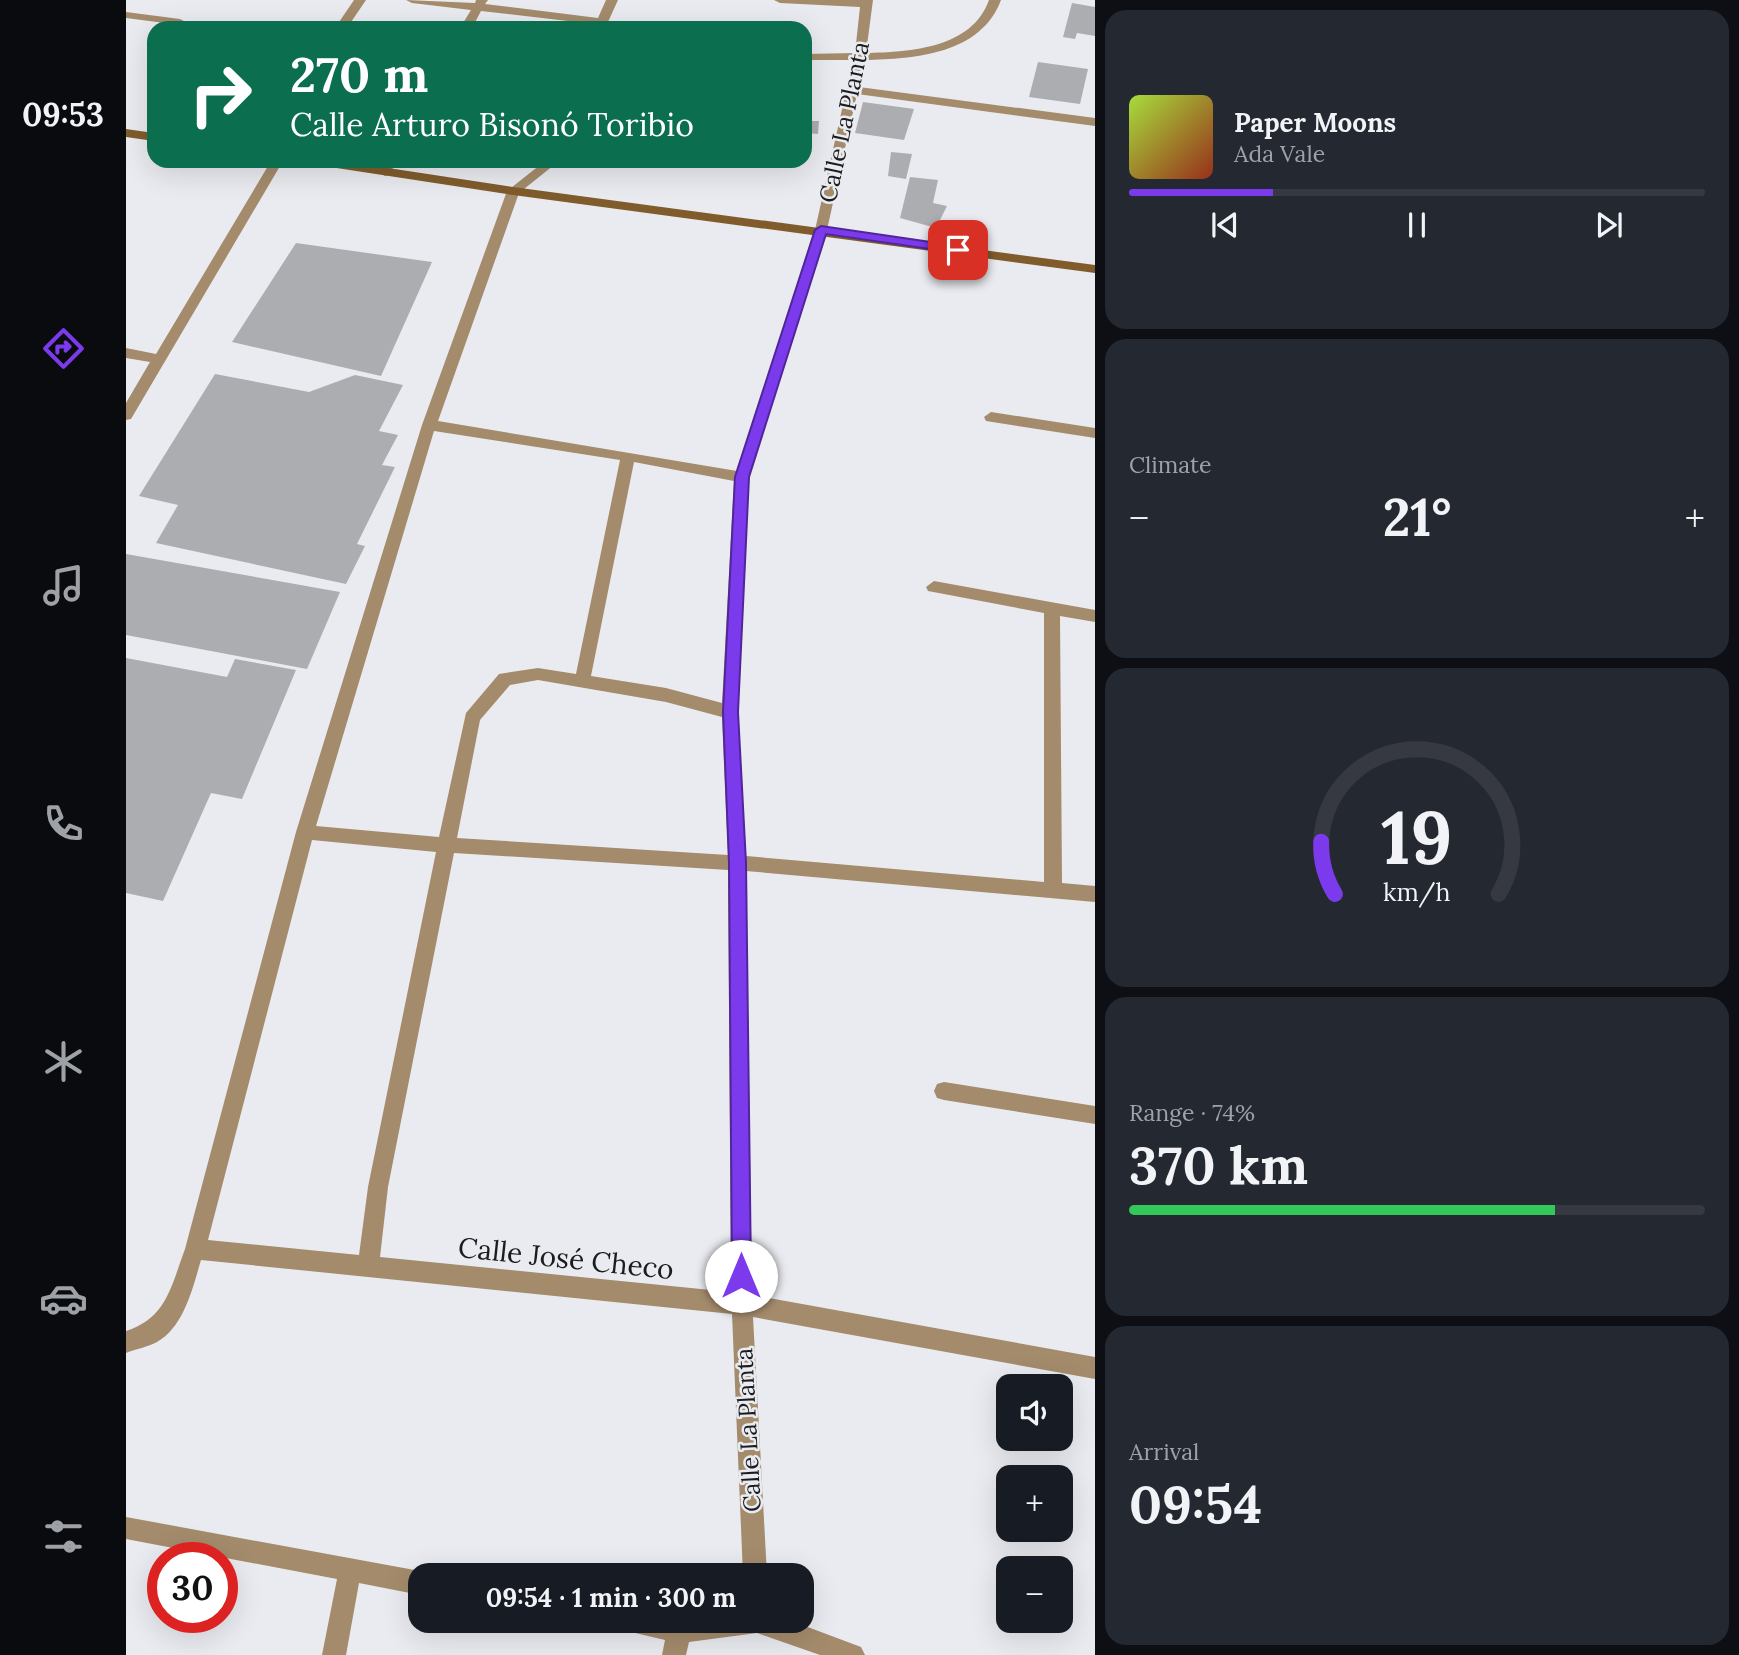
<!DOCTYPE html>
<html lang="en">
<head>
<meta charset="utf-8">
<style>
  :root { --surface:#171b24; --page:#242831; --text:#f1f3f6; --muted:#9ea1a6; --line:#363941; --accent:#7c3aed }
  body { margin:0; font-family:Lora,serif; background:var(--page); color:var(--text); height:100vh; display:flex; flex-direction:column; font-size:26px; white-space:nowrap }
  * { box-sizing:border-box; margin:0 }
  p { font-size:23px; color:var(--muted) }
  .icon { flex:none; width:38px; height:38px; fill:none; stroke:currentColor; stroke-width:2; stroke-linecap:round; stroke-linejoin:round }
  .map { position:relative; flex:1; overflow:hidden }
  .details { display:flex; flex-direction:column; gap:10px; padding:10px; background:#0d0f14; width:644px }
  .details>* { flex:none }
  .guide { position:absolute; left:21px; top:21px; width:665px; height:147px; border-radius:21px; box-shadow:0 7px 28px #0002; background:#0b6e4f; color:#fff; overflow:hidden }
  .controls { position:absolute; left:870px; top:1374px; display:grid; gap:14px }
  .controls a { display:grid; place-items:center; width:77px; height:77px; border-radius:14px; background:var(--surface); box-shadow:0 7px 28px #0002; font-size:35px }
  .speed { position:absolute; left:21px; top:1542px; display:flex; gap:14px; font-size:35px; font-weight:700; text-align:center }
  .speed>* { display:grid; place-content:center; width:91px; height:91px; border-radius:50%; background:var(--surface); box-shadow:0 7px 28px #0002; line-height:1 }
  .speed .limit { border:10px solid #d22; background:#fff; color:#111 }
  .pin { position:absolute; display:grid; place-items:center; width:60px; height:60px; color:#fff; margin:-30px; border-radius:14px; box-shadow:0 4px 10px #0006 }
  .me { position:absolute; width:77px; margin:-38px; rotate:0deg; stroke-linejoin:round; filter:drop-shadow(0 0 5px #0008) }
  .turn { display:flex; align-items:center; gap:24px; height:147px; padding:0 28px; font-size:32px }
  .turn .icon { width:91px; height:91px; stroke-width:2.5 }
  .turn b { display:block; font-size:49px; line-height:60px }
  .big { font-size:52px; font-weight:800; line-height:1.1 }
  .details .tile { flex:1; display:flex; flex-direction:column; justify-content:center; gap:10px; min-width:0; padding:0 24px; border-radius:21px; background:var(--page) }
  .details .dial { align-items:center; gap:0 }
  .dial svg { height:182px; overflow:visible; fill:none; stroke:var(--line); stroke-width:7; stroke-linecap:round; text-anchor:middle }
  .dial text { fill:var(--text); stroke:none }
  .song { display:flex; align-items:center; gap:21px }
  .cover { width:84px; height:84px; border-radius:10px; background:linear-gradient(135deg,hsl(80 70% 55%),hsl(10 70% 35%)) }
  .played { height:7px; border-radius:4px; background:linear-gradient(90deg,var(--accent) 25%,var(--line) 25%) }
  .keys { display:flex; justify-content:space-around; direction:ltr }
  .heat { display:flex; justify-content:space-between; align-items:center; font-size:38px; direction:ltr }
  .charge { height:10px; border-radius:5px; background:linear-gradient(90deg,#34c759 74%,var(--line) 0) }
  .trip { position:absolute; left:282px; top:1563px; width:406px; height:70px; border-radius:21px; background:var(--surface); box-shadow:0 7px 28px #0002; font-weight:800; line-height:70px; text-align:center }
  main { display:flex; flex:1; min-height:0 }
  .tab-bar { display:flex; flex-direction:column; width:126px; justify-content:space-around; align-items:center; background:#090b0e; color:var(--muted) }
  .tab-bar .icon { width:49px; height:49px }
  .tab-bar .active { color:var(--accent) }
  .tab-bar b { font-size:32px; color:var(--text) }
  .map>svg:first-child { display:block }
  .building { fill:#acadb1 }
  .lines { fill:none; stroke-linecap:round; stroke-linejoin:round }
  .lane { fill:#a48b6c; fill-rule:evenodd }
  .street { fill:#a48b6c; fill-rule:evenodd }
  .secondary { fill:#805c2c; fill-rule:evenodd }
  .route { fill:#7c3aed; stroke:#51269a; stroke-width:2 }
  .labels { text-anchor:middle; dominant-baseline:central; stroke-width:5; stroke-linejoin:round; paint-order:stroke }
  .street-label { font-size:24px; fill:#1b1c1d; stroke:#eaebf0 }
  .near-street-label { font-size:28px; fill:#1b1c1d; stroke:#eaebf0 }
</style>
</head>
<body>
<main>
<nav class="tab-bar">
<b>09:53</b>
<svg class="icon active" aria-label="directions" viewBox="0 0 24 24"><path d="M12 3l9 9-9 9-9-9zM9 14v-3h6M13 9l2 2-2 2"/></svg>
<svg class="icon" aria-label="music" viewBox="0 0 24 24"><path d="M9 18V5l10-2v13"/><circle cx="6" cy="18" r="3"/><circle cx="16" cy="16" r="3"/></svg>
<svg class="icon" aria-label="phone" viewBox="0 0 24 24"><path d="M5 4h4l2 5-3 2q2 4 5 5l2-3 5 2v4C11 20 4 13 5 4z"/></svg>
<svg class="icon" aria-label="climate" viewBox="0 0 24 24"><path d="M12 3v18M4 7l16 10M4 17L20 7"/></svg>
<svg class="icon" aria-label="car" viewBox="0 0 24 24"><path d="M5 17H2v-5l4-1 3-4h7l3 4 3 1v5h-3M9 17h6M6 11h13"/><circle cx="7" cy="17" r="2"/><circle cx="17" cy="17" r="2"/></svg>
<svg class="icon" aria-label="filters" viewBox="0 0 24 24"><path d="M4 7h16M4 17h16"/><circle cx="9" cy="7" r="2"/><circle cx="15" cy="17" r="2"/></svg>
</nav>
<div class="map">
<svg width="969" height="1655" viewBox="0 0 969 1655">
  <rect width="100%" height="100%" fill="#eaebf0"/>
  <path class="building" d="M946 3 969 7V36L951 33 949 39 937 37Z
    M912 62 962 69 954 104 903 97Z
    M737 102 788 109 778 140 729 133Z
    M679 121H693L692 134 679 133Z
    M765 152 786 154 780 179 762 176Z
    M784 177 812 180 807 203 821 206 810 228 774 218Z
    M170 243 306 262 255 376 106 342Z
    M89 374 183 392 229 375 277 385 253 431 272 435 256 465 269 467 231 544 239 546 220 584 30 543 52 505 13 496Z
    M0 554 214 592 181 669 0 635Z
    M0 658 101 677 109 659 170 670 116 799 85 793 37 901 0 893Z"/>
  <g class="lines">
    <path class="lane" d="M0 12 54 19 60 22 54 25 0 18Z
      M145 161H157L5 419 0 420V403L24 362 0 358V348L30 354Z"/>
    <path class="street" d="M228 0H240L221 28H209Z
      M280 0 349 3 350 0H362L359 4 472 18 480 0H492L482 22 476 25 355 11 346 28H334L345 10 286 3Z
      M648 0H747L740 53C785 52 846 48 863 0H875C855 54 789 59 739 60L733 87 969 118V126L731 94 701 230 623 477 612 712 620 856 918 882V613L802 591 800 587 808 581 969 610V622L934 616 936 883 969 886V902L620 871 626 1295 969 1357V1379L627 1317 641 1575H617L606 1314 75 1260C67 1287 58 1327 31 1342 22 1347 10 1349 0 1353V1331C41 1318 45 1286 59 1249L170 832 296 425 381 191 419 161H433L393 193 312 421 611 471 689 230 727 60H679V54L729 53 734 7 654 3ZM308 431 494 460 450 674 412 668 373 674 340 713 313 837 190 826ZM508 462 608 481 596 703 540 688 465 676ZM412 680 540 702 596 717 602 855 331 838 354 720 384 685ZM186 840 310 852 242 1187 233 1255 82 1240ZM328 853 602 870 605 1292 254 1257 262 1187Z
      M259 161H271L263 175 259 176 253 172Z
      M865 412 969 428V438L860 421 858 417Z
      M818 1082 969 1106V1124L818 1100 811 1098 808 1091 811 1084Z
      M0 1517 294 1571 302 1575H294V1595L233 1583 220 1655H196L211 1579 0 1539Z
      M484 1620H663L735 1647 739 1655H694L631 1633 563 1642 560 1655H536L539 1640 488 1628Z"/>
    <path class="secondary" d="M0 129 28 133V141L0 137Z
      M185 161H216L387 187 969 265V273L387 195 191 165Z"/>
  </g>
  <path class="route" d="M695 226 832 246 838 250 832 253 700 234 623 477 612 712 620 863 625 1276 622 1283 615 1285 609 1283 606 1276 603 863 597 712 609 477 689 230Z"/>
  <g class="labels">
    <g class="street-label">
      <text transform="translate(718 122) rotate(-78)">Calle La Planta</text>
      <text transform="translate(622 1430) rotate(-93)">Calle La Planta</text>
    </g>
    <g class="near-street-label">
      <text transform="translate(440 1258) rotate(6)">Calle José Checo</text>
    </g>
  </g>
</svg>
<div class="controls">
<a><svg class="icon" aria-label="sound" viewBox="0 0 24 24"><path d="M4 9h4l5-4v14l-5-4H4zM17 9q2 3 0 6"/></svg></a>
<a>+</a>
<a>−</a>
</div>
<div class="speed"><div class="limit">30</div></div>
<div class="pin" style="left:832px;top:250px;background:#d93025"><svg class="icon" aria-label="arrive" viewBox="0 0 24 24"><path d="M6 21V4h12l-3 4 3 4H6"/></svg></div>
<svg class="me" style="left:615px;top:1276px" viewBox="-20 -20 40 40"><circle r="19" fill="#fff"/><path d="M0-13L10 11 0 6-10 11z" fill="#7c3aed"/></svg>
<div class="trip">09:54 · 1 min · 300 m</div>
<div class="guide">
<div class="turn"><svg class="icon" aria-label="right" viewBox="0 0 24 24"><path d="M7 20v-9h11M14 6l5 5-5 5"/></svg><div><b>270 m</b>Calle Arturo Bisonó Toribio</div></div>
</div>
</div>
<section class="details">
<div class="tile">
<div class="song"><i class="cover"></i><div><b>Paper Moons</b><p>Ada Vale</p></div></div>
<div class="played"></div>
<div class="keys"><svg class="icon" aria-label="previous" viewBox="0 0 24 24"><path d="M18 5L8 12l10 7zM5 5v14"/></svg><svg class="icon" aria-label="pause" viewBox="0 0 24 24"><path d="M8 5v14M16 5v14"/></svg><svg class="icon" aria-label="next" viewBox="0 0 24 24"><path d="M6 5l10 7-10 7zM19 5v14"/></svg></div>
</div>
<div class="tile"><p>Climate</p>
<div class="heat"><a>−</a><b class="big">21°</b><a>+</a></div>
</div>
<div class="tile dial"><svg viewBox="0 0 100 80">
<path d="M14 69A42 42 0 1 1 86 69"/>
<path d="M14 69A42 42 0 0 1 8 46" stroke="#7c3aed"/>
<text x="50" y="56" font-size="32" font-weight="700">19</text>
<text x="50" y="72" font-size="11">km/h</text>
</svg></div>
<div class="tile"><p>Range · 74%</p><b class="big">370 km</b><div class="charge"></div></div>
<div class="tile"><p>Arrival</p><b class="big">09:54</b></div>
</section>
</main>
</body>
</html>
